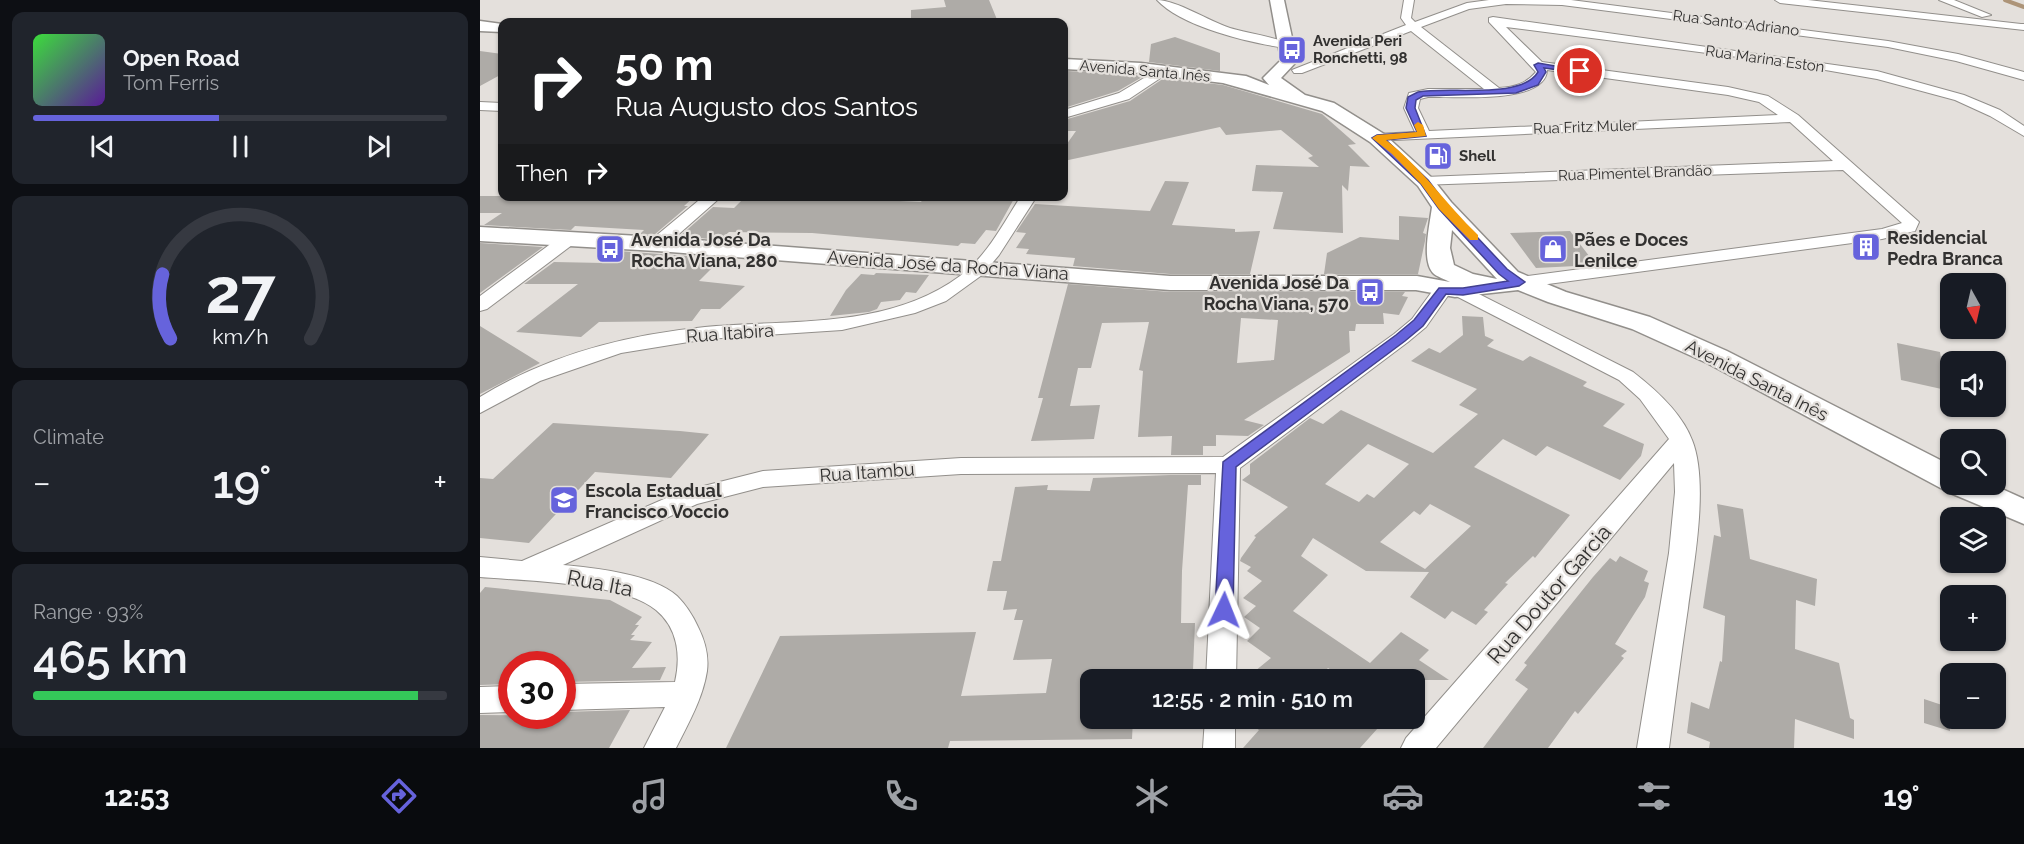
<!DOCTYPE html>
<html lang="en">
<head>
<meta charset="utf-8">
<style>
  :root { --surface:#171b24; --page:#20242c; --text:#f1f3f6; --muted:#9ea1a6; --line:#363941; --accent:#6663dc }
  body { margin:0; font-family:Raleway,sans-serif; background:var(--page); color:var(--text); height:100vh; display:flex; flex-direction:column; font-size:22px; white-space:nowrap }
  * { box-sizing:border-box; margin:0 }
  p { font-size:20px; color:var(--muted) }
  .icon { flex:none; width:33px; height:33px; fill:none; stroke:currentColor; stroke-width:2; stroke-linecap:round; stroke-linejoin:round }
  .map { position:relative; flex:1; overflow:hidden }
  .sheet { display:flex; flex-direction:column; gap:12px; padding:12px; background:#0d0f14; width:480px }
  .sheet>* { flex:none }
  .top-card { position:absolute; left:18px; top:18px; width:570px; height:183px; border-radius:12px; box-shadow:0 2px 4px #0004; background:#202124; color:#fff; overflow:hidden }
  .needle { width:39px; rotate:172deg }
  .fabs { position:absolute; left:1460px; top:273px; display:grid; gap:12px }
  .fabs a { display:grid; place-items:center; width:66px; height:66px; border-radius:12px; background:var(--surface); box-shadow:0 2px 4px #0004; font-size:30px }
  .speed { position:absolute; left:18px; top:651px; display:flex; gap:12px; font-size:30px; font-weight:700; text-align:center }
  .speed>* { display:grid; place-content:center; width:78px; height:78px; border-radius:50%; background:var(--surface); box-shadow:0 2px 4px #0004; line-height:1 }
  .speed .limit { border:9px solid #d22; background:#fff; color:#111 }
  .pin { position:absolute; display:grid; place-items:center; width:51px; height:51px; color:#fff; margin:-26px; border:3px solid #fff; border-radius:50%; box-shadow:0 2px 6px #0007 }
  .me { position:absolute; width:66px; margin:-33px; rotate:2deg; stroke-linejoin:round; filter:drop-shadow(0 0 4px #0008) }
  .turn { display:flex; align-items:center; gap:21px; height:126px; padding:0 18px; font-size:27px }
  .turn .icon { width:78px; height:78px; stroke-width:2.5 }
  .turn b { display:block; font-size:42px; line-height:51px }
  .then { display:flex; align-items:center; height:57px; padding:0 18px; background:#0003; gap:12px; font-size:22px }
  .big { font-size:45px; font-weight:600; line-height:1.1 }
  .sheet .tile { flex:1; display:flex; flex-direction:column; justify-content:center; gap:9px; min-width:0; padding:0 21px; border-radius:12px; background:var(--page) }
  .sheet .dial { align-items:center; gap:0 }
  .dial svg { height:156px; overflow:visible; fill:none; stroke:var(--line); stroke-width:7; stroke-linecap:round; text-anchor:middle }
  .dial text { fill:var(--text); stroke:none }
  .song { display:flex; align-items:center; gap:18px }
  .cover { width:72px; height:72px; border-radius:9px; background:linear-gradient(135deg,hsl(120 70% 55%),hsl(270 70% 35%)) }
  .played { height:6px; border-radius:3px; background:linear-gradient(90deg,var(--accent) 45%,var(--line) 45%) }
  .keys { display:flex; justify-content:space-around; direction:ltr }
  .heat { display:flex; justify-content:space-between; align-items:center; font-size:33px; direction:ltr }
  .charge { height:9px; border-radius:4px; background:linear-gradient(90deg,#34c759 93%,var(--line) 0) }
  .trip { position:absolute; left:600px; top:669px; width:345px; height:60px; border-radius:12px; background:var(--surface); box-shadow:0 2px 4px #0004; font-weight:600; line-height:60px; text-align:center }
  .tab-bar { display:flex; height:96px; justify-content:space-around; align-items:center; background:#090b0e; color:var(--muted) }
  .tab-bar .icon { width:42px; height:42px }
  .tab-bar .active { color:var(--accent) }
  .tab-bar b { font-size:27px; color:var(--text) }
  main { display:flex; flex:1; min-height:0 }
  .map>svg:first-child { display:block }
  .lines { fill:none; stroke-linecap:round; stroke-linejoin:round }
  .stream { stroke:#ad9478; stroke-width:4 }
  .building { fill:#aeaba7; fill-rule:evenodd }
  .street-casing { stroke:#928f8b; stroke-width:2 }
  .secondary-casing { stroke:#928f8b; stroke-width:3 }
  .street { fill:#fff; fill-rule:evenodd }
  .secondary { fill:#fff; fill-rule:evenodd }
  .route { fill:#6663dc; stroke:#42408f; stroke-width:1.5 }
  .slow { fill:#f59e0b }
  .labels { text-anchor:middle; dominant-baseline:central; stroke-width:4.5; stroke-linejoin:round; paint-order:stroke }
  .far-street-label { font-size:15px; fill:#323130; stroke:#e4e0dc }
  .far-poi-label { font-size:15px; font-weight:bold; fill:#323130; stroke:#e4e0dc; text-anchor:start }
  .poi-label { font-size:18px; font-weight:bold; fill:#323130; stroke:#e4e0dc; text-anchor:start }
  .street-label { font-size:18px; fill:#323130; stroke:#e4e0dc }
  .near-street-label { font-size:21px; fill:#323130; stroke:#e4e0dc }
</style>
</head>
<body>
<main>
<section class="sheet">
<div class="tile">
<div class="song"><i class="cover"></i><div><b>Open Road</b><p>Tom Ferris</p></div></div>
<div class="played"></div>
<div class="keys"><svg class="icon" aria-label="previous" viewBox="0 0 24 24"><path d="M18 5L8 12l10 7zM5 5v14"/></svg><svg class="icon" aria-label="pause" viewBox="0 0 24 24"><path d="M8 5v14M16 5v14"/></svg><svg class="icon" aria-label="next" viewBox="0 0 24 24"><path d="M6 5l10 7-10 7zM19 5v14"/></svg></div>
</div>
<div class="tile dial"><svg viewBox="0 0 100 80">
<path d="M14 69A42 42 0 1 1 86 69"/>
<path d="M14 69A42 42 0 0 1 10 36" stroke="#6663dc"/>
<text x="50" y="56" font-size="32" font-weight="700">27</text>
<text x="50" y="72" font-size="11">km/h</text>
</svg></div>
<div class="tile"><p>Climate</p>
<div class="heat"><a>−</a><b class="big">19°</b><a>+</a></div>
</div>
<div class="tile"><p>Range · 93%</p><b class="big">465 km</b><div class="charge"></div></div>
</section>
<div class="map">
<svg width="1544" height="748" viewBox="0 0 1544 748">
  <rect width="100%" height="100%" fill="#e4e0dc"/>
  <g class="lines">
    <path class="stream" d="M1525 0 1544 7"/>
  </g>
  <path class="building" d="M464 0H509L518 22H431V10L466 7Z
    M695 37 740 53V71L669 62 671 44Z
    M0 51 22 54V74L0 86Z
    M587 71 661 75 664 76 638 91 584 108V76Z
    M684 78 743 85 842 114 876 144 868 145 890 167 870 166 868 191 862 185 863 233 793 229 803 192 772 191 776 165 839 167 828 158 833 156 801 130 746 135 740 127 584 161V148L596 131H584V120L650 101Z
    M685 181 709 182 692 225 755 229V232L780 231 770 274H690L593 266 595 258 546 254 549 249 536 248 546 233 536 232 555 204 670 211Z
    M0 196H215L204 206H208L174 235 160 234 164 230 95 226 91 230 4 225 22 213H0Z
    M317 196 441 202 445 196 535 197 516 231 506 230 495 244 481 243 478 246 332 233 249 232 240 240 200 236 233 207 254 208 264 198 314 200Z
    M919 216 948 218 943 233 946 234 945 241 938 274H844L847 253 880 237 919 240Z
    M1090 231 1116 265 1056 268 1030 233Z
    M0 243 63 247 0 293Z
    M138 251 222 257 216 262 236 264 219 281 265 286 240 309H221L212 321 119 322 101 337 36 332 98 284H44L74 262 124 263Z
    M396 273 449 275 436 293 426 292 420 300 401 302 397 309 389 312 350 316 366 290 381 274 394 275Z
    M588 284 690 292H925L922 296 928 297 919 315 903 313 904 324H876L875 331H869L870 352 764 420 784 425 768 436 736 435V446H723V455H691L692 436 658 437 663 371 659 370 669 322 622 323 611 368H598L590 406 620 405 614 439 551 441 563 398H558ZM761 318 798 320 794 360 757 363Z
    M982 316 1003 317 1005 336 1014 340 1007 346 1043 361 1050 356 1107 382 1103 386 1145 404 1123 426 1164 444 1161 456 1140 480 1067 446 1056 456 1023 439 994 467 1090 515 1055 558 1053 556 1025 583 1028 584 1004 610 1008 612 996 625 972 611 965 619 930 597 949 572 886 571 833 538 821 556 848 575 813 611 890 663 921 632 949 650 939 660 969 680H867L848 668 836 680H764L791 658 767 641 780 628 764 617 776 606 763 598 782 581 767 571 771 567 760 561 761 558 776 537 774 536 808 507 762 480 770 474V464L830 418 843 424 861 410 953 453 998 414 979 405 997 389 931 361 949 348 960 353 983 335ZM888 444 929 464 894 498 887 494 879 502 845 484ZM950 504 991 526 945 569 900 542 934 511 940 515Z
    M0 326 60 363 0 394Z
    M1417 343 1460 352 1466 390 1421 380Z
    M73 423 200 431 229 434 191 478 115 472 49 543 0 538V478L13 479Z
    M690 475H721V485H708L702 571 701 623H715L713 670 652 674 651 680H610V718H653L652 739 470 741 468 748H246L300 636 496 632 481 696 566 693 572 659 533 660 543 620H534L537 609 523 610 527 591H507L513 561H521L535 487 568 485 567 490 610 491 613 478Z
    M1237 504 1263 509 1270 559 1337 579 1335 606 1316 600 1315 649 1359 663 1370 718 1374 720V739L1315 719 1314 748H1229L1230 742 1207 733 1211 702 1229 709 1240 661 1242 662 1245 616 1223 608 1234 535 1241 537Z
    M1140 556 1168 571 1164 581 1169 583 1165 597 1135 644 1147 651 1141 656 1144 658 1098 714 1095 711 1068 748H1003L1048 689 1035 680 1047 665 1044 663 1113 577 1130 558 1136 562Z
    M5 587 130 600 162 617 155 625H159L151 635H155L150 640 172 642 152 668 186 667 180 680 82 682V664H32V684L0 685V593Z
    M1444 699 1468 707 1470 731 1444 723Z
    M150 710 129 748H0V715L82 716V712Z
    M763 718H907L880 748H763L779 730Z"/>
  <g class="lines">
    <g class="street-casing">
      <path id="street" d="M677 0C696 0 729 21 750 28 762 32 805 39 812 45L806 48C770 43 702 27 677 0Z
        M924 0H934L931 18 935 22 987 3 1009 0H1091L1408 41 1478 54 1544 72V80L1476 61 1408 47 1082 5 1026 4 989 9 941 27 1019 88C1034 87 1046 84 1056 72L1009 22V18L1013 17 1397 71 1484 95 1520 110 1544 126V136L1510 116 1475 100 1397 79 1311 64 1026 27 1062 62 1248 87 1288 96 1318 115 1439 222 1435 231 1402 239 1039 288 1030 282 1033 278 1402 229 1422 223 1363 170 940 185 937 182 940 179 945 177 1353 161 1310 122 892 141 890 138 897 134 935 132 924 108 929 93 948 89H1004L931 31 822 73H814L812 70 926 25 921 18ZM1067 70 1248 95 1279 102 1298 115 949 131 938 108 940 99 948 97C972 96 1066 105 1067 70Z
        M1295 0H1328L1541 24H1544V30L1300 3Z
        M1459 0H1474L1511 15 1502 17Z
        M684 66 690 70 688 73 649 99 584 118V110L639 93Z
        M0 102 22 103V111L0 110Z
        M224 196H242L183 248H171L168 244 171 240Z
        M541 196H557L519 255 502 275 466 301 435 313 362 330 227 339 141 353 60 381 0 413V397C68 355 145 335 225 327 309 319 407 330 480 276 507 256 523 224 541 196Z
        M90 233 99 238 96 242 7 309 0 311V296L84 234Z
        M963 284 972 290 946 327 928 342 760 468 756 680H726L736 473 481 474 283 487 217 504 83 565C115 568 173 574 197 596 206 605 213 616 218 627 225 641 229 655 227 671 223 698 208 724 196 748H164L185 707 82 710V684L195 682C201 656 198 628 176 610 143 582 44 581 0 577V557L42 561 200 492 283 471 481 458 743 457 914 334 932 319 956 286Z
        M983 286 1153 372C1175 389 1202 413 1212 440 1229 482 1214 563 1208 608 1201 655 1195 701 1189 748H1157L1189 553 1195 492 1194 463 956 748H921L926 738 1189 439 1160 399 1139 380 976 296 974 292Z
        M32 686V712L0 713V687Z
        M725 718H755V748H723Z"/>
    </g>
    <g class="secondary-casing">
      <path id="secondary" d="M790 0H804L817 61 801 78 825 95 854 103 904 134 952 178 971 202 1038 272 1086 292 1170 317 1247 351 1470 465V484H1511L1544 499V524L1468 492 1227 363 1152 329 1068 302 1038 290 975 297 936 290H690L177 251 0 241V227L177 237 690 276H937L970 282C965 279 957 277 953 273 941 260 950 223 952 207L938 186 890 142 842 111 743 83 661 73 584 69V59L661 63 766 76 789 85 783 78 801 60ZM972 230 1017 279 993 274 974 265 970 248Z
        M0 21 22 24V32L0 31Z"/>
    </g>
    <use href="#street" class="street"/>
    <use href="#secondary" class="secondary"/>
  </g>
  <path class="route" d="M1058 63 1104 71 1100 73 1064 68 1066 72 1058 85 1036 93 943 96 936 100 935 108 946 136 906 140 948 180 967 205 1027 269 1045 282 1039 286 983 295 966 294 943 326 925 341 756 467 753 610 750 615H737L735 610 743 462 916 335 934 320 959 288H983L1028 281 1019 274 959 209 941 184 892 138 897 135 937 132 926 108 928 97 938 92C969 86 1041 100 1058 72L1054 65Z"/>
  <path class="slow" d="M938 122 943 125 946 136 906 140C941 167 966 204 998 235V240H990L959 209 941 184 912 154 892 138 897 135 937 132 934 125Z"/>
  <defs>
    <g id="bus-square" transform="scale(1.5)"><rect x="-9" y="-9" width="18" height="18" rx="4" fill="#6663dc" stroke="#e4e0dc"/><path d="M-5-6H5V4H4V6H2V4H-2V6H-4V4H-5ZM-3.5-4V0h7V-4ZM-3.5 1.2v1.5H-2V1.2ZM2 1.2v1.5H3.5V1.2Z" fill="#fff"/></g>
    <g id="fuel-square" transform="scale(1.5)"><rect x="-9" y="-9" width="18" height="18" rx="4" fill="#6663dc" stroke="#e4e0dc"/><path d="M-5.5-6h7V0h2V4h1.3V-2.5L3-4.5l.8-.8L6-3V5H2.5V1h-1V6h-7ZM-4.2-4.7v3.2H.2V-4.7Z" fill="#fff"/></g>
    <g id="building-square" transform="scale(1.5)"><rect x="-9" y="-9" width="18" height="18" rx="4" fill="#6663dc" stroke="#e4e0dc"/><path d="M-4-6H4V6H1V3H-1V6H-4ZM-2.5-4.3h1.7v1.8h-1.7ZM.8-4.3h1.7v1.8H.8ZM-2.5-1h1.7V.8h-1.7ZM.8-1h1.7V.8H.8Z" fill="#fff"/></g>
    <g id="shop-square" transform="scale(1.5)"><rect x="-9" y="-9" width="18" height="18" rx="4" fill="#6663dc" stroke="#e4e0dc"/><path d="M-5-2.5h2.3a2.7 3.5 0 0 1 5.4 0H5L5.5 6h-11ZM-1.5-2.5h3a1.5 2.3 0 0 0-3 0Z" fill="#fff"/></g>
    <g id="school-square" transform="scale(1.5)"><rect x="-9" y="-9" width="18" height="18" rx="4" fill="#6663dc" stroke="#e4e0dc"/><path d="M0-5L7-2L0 1L-7-2ZM-4 1L0 2.5L4 1V4Q0 6-4 4Z" fill="#fff"/></g>
  </defs>
  <g fill-rule="evenodd">
    <use href="#bus-square" x="812" y="50"/>
    <use href="#fuel-square" x="958" y="156"/>
    <use href="#building-square" x="1386" y="247"/>
    <use href="#bus-square" x="130" y="249"/>
    <use href="#shop-square" x="1073" y="249"/>
    <use href="#bus-square" x="890" y="292"/>
    <use href="#school-square" x="84" y="500"/>
  </g>
  <g class="labels">
    <g class="far-street-label">
      <text transform="translate(1256 23) rotate(7)">Rua Santo Adriano</text>
      <text transform="translate(1285 59) rotate(8)">Rua Marina Eston</text>
      <text transform="translate(665 71) rotate(5)">Avenida Santa Inês</text>
      <text transform="translate(1105 127) rotate(-2)">Rua Fritz Muler</text>
      <text transform="translate(1155 173) rotate(-2)">Rua Pimentel Brandão</text>
    </g>
    <g class="far-poi-label">
      <text x="833" y="41">Avenida Peri<tspan x="833" dy="17">Ronchetti, 98</tspan></text>
      <text x="979" y="156">Shell</text>
    </g>
    <g class="poi-label">
      <text x="1407" y="237">Residencial<tspan x="1407" dy="21">Pedra Branca</tspan></text>
      <text x="151" y="239">Avenida José Da<tspan x="151" dy="21">Rocha Viana, 280</tspan></text>
      <text x="1094" y="239">Pães e Doces<tspan x="1094" dy="21">Lenilce</tspan></text>
      <text x="869" y="282" text-anchor="end">Avenida José Da<tspan x="869" dy="21">Rocha Viana, 570</tspan></text>
      <text x="105" y="490">Escola Estadual<tspan x="105" dy="21">Francisco Voccio</tspan></text>
    </g>
    <g class="street-label">
      <text transform="translate(468 265) rotate(4)">Avenida José da Rocha Viana</text>
      <text transform="translate(250 333) rotate(-4)">Rua Itabira</text>
      <text transform="translate(1277 380) rotate(27)">Avenida Santa Inês</text>
      <text transform="translate(387 472) rotate(-4)">Rua Itambu</text>
    </g>
    <g class="near-street-label">
      <text transform="translate(120 583) rotate(11)">Rua Ita</text>
      <text transform="translate(1069 594) rotate(-49)">Rua Doutor Garcia</text>
    </g>
  </g>
</svg>
<div class="fabs">
<a><svg class="needle" viewBox="-14 -14 28 28"><path d="M0-13l5 13h-10z" fill="#e53935"/><path d="M0 13l5-13h-10z" fill="#9ea1a6"/></svg></a>
<a><svg class="icon" aria-label="sound" viewBox="0 0 24 24"><path d="M4 9h4l5-4v14l-5-4H4zM17 9q2 3 0 6"/></svg></a>
<a><svg class="icon" aria-label="search" viewBox="0 0 24 24"><circle cx="10" cy="10" r="6"/><path d="M15 15l6 6"/></svg></a>
<a><svg class="icon" aria-label="layers" viewBox="0 0 24 24"><path d="M12 4l9 5-9 5-9-5zM3 14l9 5 9-5"/></svg></a>
<a>+</a>
<a>−</a>
</div>
<div class="speed"><div class="limit">30</div></div>
<div class="pin" style="left:1100px;top:71px;background:#d93025"><svg class="icon" aria-label="arrive" viewBox="0 0 24 24"><path d="M6 21V4h12l-3 4 3 4H6"/></svg></div>
<svg class="me" style="left:744px;top:610px" viewBox="-20 -20 40 40"><path d="M0-17L14 15 0 8-14 15z" fill="#6663dc" stroke="#fff" stroke-width="4"/></svg>
<div class="trip">12:55 · 2 min · 510 m</div>
<div class="top-card">
<div class="turn"><svg class="icon" aria-label="right" viewBox="0 0 24 24"><path d="M7 20v-9h11M14 6l5 5-5 5"/></svg><div><b>50 m</b>Rua Augusto dos Santos</div></div>
<div class="then">Then<svg class="icon" aria-label="right" viewBox="0 0 24 24"><path d="M7 20v-9h11M14 6l5 5-5 5"/></svg></div>
</div>
</div>
</main>
<nav class="tab-bar">
<b>12:53</b>
<svg class="icon active" aria-label="directions" viewBox="0 0 24 24"><path d="M12 3l9 9-9 9-9-9zM9 14v-3h6M13 9l2 2-2 2"/></svg>
<svg class="icon" aria-label="music" viewBox="0 0 24 24"><path d="M9 18V5l10-2v13"/><circle cx="6" cy="18" r="3"/><circle cx="16" cy="16" r="3"/></svg>
<svg class="icon" aria-label="phone" viewBox="0 0 24 24"><path d="M5 4h4l2 5-3 2q2 4 5 5l2-3 5 2v4C11 20 4 13 5 4z"/></svg>
<svg class="icon" aria-label="climate" viewBox="0 0 24 24"><path d="M12 3v18M4 7l16 10M4 17L20 7"/></svg>
<svg class="icon" aria-label="car" viewBox="0 0 24 24"><path d="M5 17H2v-5l4-1 3-4h7l3 4 3 1v5h-3M9 17h6M6 11h13"/><circle cx="7" cy="17" r="2"/><circle cx="17" cy="17" r="2"/></svg>
<svg class="icon" aria-label="filters" viewBox="0 0 24 24"><path d="M4 7h16M4 17h16"/><circle cx="9" cy="7" r="2"/><circle cx="15" cy="17" r="2"/></svg>
<b>19°</b>
</nav>
</body>
</html>
